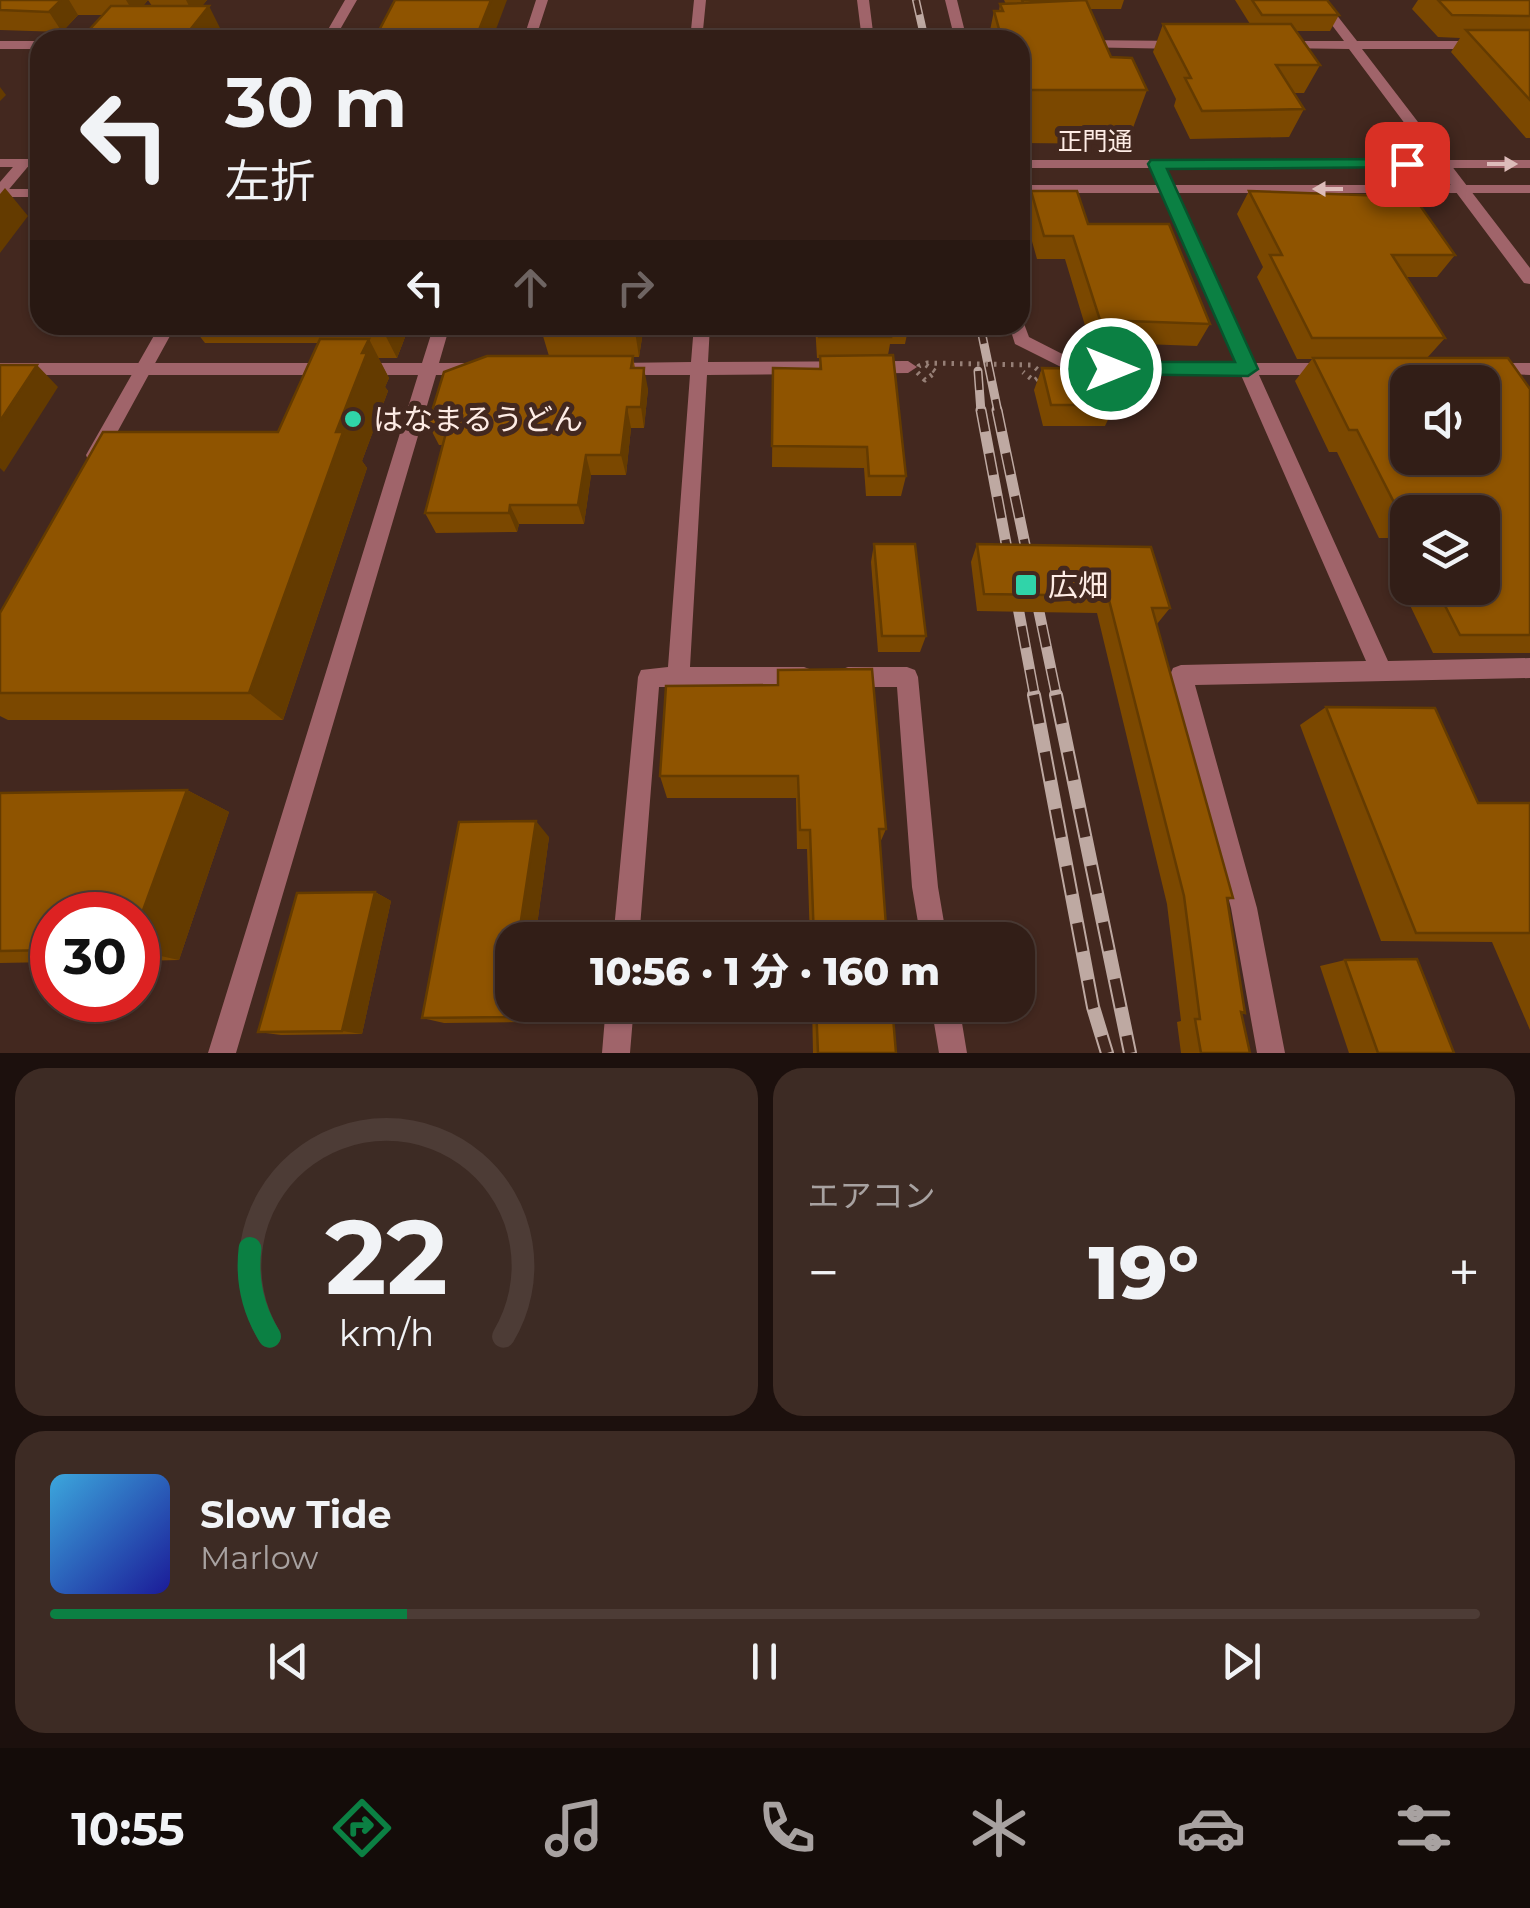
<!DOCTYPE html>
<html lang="ja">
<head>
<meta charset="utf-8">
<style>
  :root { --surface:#321e17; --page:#3d2b24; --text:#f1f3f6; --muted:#a8a2a1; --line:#4d3c36; --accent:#0b8043 }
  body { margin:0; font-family:Montserrat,"Noto Sans JP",sans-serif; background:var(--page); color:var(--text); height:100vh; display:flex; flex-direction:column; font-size:38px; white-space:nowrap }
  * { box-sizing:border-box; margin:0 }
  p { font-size:32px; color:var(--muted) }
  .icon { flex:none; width:55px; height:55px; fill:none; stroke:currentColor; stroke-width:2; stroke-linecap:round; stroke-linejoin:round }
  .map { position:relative; height:1053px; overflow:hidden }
  .panel { display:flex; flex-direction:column; gap:15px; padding:15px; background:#1c100d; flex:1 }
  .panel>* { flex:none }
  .guide { position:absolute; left:30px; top:30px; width:1000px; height:305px; border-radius:30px; box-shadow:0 2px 8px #0004,0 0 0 2px var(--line); background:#321e17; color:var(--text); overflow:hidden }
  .buttons { position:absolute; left:1390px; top:365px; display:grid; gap:20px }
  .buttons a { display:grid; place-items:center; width:110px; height:110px; border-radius:20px; background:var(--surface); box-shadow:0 2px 8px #0004,0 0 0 2px var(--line); font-size:50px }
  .speed { position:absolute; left:30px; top:892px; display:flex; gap:20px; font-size:50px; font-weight:700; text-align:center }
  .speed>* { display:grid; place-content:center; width:130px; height:130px; border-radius:50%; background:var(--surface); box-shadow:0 2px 8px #0004,0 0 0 2px var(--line); line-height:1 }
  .speed .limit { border:15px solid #d22; background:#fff; color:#111 }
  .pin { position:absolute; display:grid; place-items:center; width:85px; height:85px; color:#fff; margin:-42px; border-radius:20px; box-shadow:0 5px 15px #0006 }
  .me { position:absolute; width:110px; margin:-55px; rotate:90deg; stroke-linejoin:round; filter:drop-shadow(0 0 8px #0008) }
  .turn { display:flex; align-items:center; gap:35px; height:210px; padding:0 30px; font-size:45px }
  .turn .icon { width:130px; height:130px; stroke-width:2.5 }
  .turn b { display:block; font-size:70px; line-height:85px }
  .lanes { display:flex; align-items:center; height:95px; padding:0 30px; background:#0003; justify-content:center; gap:50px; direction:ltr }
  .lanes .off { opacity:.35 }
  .big { font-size:75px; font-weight:800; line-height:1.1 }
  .panel .card { flex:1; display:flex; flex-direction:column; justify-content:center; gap:15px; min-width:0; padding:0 35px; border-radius:30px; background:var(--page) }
  .panel .dial { align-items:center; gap:0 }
  .dial svg { height:260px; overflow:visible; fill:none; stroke:var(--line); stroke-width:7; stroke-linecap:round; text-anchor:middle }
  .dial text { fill:var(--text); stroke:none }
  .song { display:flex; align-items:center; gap:30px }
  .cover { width:120px; height:120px; border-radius:15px; background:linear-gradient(135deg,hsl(200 70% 55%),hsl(240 70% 35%)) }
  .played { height:10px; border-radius:5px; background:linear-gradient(90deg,var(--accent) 25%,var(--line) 25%) }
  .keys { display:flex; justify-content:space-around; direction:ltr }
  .heat { display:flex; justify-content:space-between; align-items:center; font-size:55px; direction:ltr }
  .panel .tiles { flex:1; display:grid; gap:15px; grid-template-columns:1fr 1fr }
  .card:last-child { grid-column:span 2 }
  .trip { position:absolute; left:495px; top:922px; width:540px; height:100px; border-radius:30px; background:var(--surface); box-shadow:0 2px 8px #0004,0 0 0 2px var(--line); font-weight:800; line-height:100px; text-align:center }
  .tab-bar { display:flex; height:160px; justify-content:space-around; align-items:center; background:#140c09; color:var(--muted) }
  .tab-bar .icon { width:70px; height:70px }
  .tab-bar .on { color:var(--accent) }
  .tab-bar b { font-size:45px; color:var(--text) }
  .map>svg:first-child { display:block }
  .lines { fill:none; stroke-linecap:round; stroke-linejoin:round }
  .minor { fill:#a0646a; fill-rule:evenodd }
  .tertiary { fill:#a0646a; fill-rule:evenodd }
  .rail-far3-casing { stroke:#bea9a2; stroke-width:8 }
  .rail-far2-casing { stroke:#bea9a2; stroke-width:9 }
  .rail-far1-casing { stroke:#bea9a2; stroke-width:11 }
  .rail-casing { stroke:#bea9a2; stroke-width:14 }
  .rail-far3 { stroke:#43281f; stroke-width:5; stroke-dasharray:15; stroke-linecap:butt }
  .rail-far2 { stroke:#43281f; stroke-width:6; stroke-dasharray:19; stroke-linecap:butt }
  .rail-far1 { stroke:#43281f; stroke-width:8; stroke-dasharray:22; stroke-linecap:butt }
  .rail { stroke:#43281f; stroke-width:10; stroke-dasharray:29; stroke-linecap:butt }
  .path-bridge { stroke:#967f76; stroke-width:5; stroke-dasharray:2.5 6; stroke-linecap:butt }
  .wall { fill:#7b4800 }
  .shaded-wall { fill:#643b00 }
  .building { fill:#8f5400; stroke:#643b00; stroke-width:2.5; fill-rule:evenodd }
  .oneway { fill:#ddbcba }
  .route { fill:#0b8043; stroke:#07532c; stroke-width:2.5 }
  .poi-dot { fill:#30d4a9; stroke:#43281f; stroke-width:4 }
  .labels { text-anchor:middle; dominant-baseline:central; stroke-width:10; stroke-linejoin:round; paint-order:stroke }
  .far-street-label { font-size:25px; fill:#feece5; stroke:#43281f }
  .poi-label { font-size:30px; fill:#feece5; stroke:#43281f; text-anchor:start }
</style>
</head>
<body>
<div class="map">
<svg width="1530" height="1053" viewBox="0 0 1530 1053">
  <rect width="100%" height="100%" fill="#43281f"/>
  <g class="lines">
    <path class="minor" d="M536 0H548L535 40H523Z
      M694 0H706L702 40H690Z
      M857 0H869L874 40H862Z
      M945 0H957L967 40H955Z
      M1313 0H1325L1357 41H1530V49H1362L1530 268V284L1524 283 1349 49 1278 48V42L1282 41H1344Z
      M1077 40 1183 41 1189 45 1183 49 1073 47 1071 44Z
      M0 41H40V49H0Z
      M19 160 31 163 5 194 0 195V182Z
      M1156 160 1163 164 1253 363H1331L1340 369 1331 375H1259L1388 661 1530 658V678L1195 685 1257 908 1285 1053H1257L1231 908 1170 675 1173 668 1181 665 1366 661 1241 375H1077L1015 344 1009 325H1020V320L1023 321 1029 337 1080 363H1236L1149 164Z
      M434 325H450L439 363H478L487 369 478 375H436L236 1053H208L418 375H0V363H422Z
      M694 325H710L708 362 908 361 917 367 908 373 707 375 690 667H804L812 670 815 677 812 684 804 687H659L639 940H613L638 677 641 670 668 667 690 375H617L608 369 617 363 691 362Z
      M1490 363H1530V375L1484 373 1481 369Z
      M848 667H907L915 670 918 677 938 887 947 940H921L912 887 897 687H848L840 684 837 677 840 670Z
      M606 1005H634L630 1053H602Z
      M931 1005H959L967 1053H939Z"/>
    <path class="tertiary" d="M345 0H357L334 40H322Z
      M0 159H40V167H0Z
      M1020 160H1530V168H1020Z
      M1020 185H1530V193H1020Z
      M0 189H40V197H0Z
      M160 325H176L102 460H88L86 455Z"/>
    <g class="rail-far3-casing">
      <path id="rail-far3" d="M916 0 925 40"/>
    </g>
    <g class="rail-far2-casing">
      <path id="rail-far2" d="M980 325 998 412
        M978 371 981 412"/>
    </g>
    <g class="rail-far1-casing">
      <path id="rail-far1" d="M981 410 1035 698
        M997 410 1057 698"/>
    </g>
    <g class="rail-casing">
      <path id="rail" d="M1034 695 1093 1007 1107 1053
        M1056 695 1130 1053"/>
    </g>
    <use href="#rail-far3" class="rail-far3"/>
    <use href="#rail-far2" class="rail-far2"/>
    <use href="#rail-far1" class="rail-far1"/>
    <use href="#rail" class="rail"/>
    <path class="path-bridge" d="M926 365 936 372 925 380 917 372 919 366 927 363 1032 365 1043 374 1034 381 1023 372"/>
  </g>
  <path class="wall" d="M0 0H148L143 6H152L148 0H207L202 6 103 15H78L62 32 0 30Z
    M1004 0H1124L1121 9H1090L1111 57 1147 90 1127 144 1020 143V40H988L994 11H999L1000 4H1006Z
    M1235 0H1327L1339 15 1330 31H1296L1320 65 1304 93H1294L1304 109 1289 137 1190 139 1174 106 1176 99 1153 52 1163 24H1250Z
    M1418 0H1530V138H1526L1451 52 1460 38 1438 37 1412 9Z
    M1031 191 1088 224 1210 324 1197 346 1090 342 1065 259H1037L1024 213Z
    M1249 191 1455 255 1437 277H1406L1445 338 1427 358 1530 389V653H1433L1406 597 1418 588H1482V512H1408V538H1379L1337 452H1329L1295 381 1312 359H1297L1257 277 1263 267 1237 214Z
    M191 325H432L428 332H407L397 358H378L389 378 385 387 388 391 362 461 367 468 283 720H8L0 716V613L278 432 318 343H205Z
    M449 325H644L639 357H633L635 368 648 389 644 428H631L626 475H591L584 524H519L517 532 436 533 425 513 443 445H439L428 424 549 356 543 336 452 333Z
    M815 325H909L905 344H890L888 355 906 476 901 496H866L864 468 772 467 773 368 819 369 820 358H817Z
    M1042 368 1115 405 1105 426H1043L1034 390Z
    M874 544 926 636 920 652H878L871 562Z
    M977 544 1170 608 1157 624 1233 898 1228 900 1245 1013H1241L1250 1053H1181L1177 1022 1181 1021 1167 904 1097 613 977 611 971 562Z
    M666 686 886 829 880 843 887 940H810L807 849H797L796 798H667L660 776Z
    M1326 707 1478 803H1530V1030L1492 942 1381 941 1300 725Z
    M187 790 229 812 179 960 138 961V915H52V962L0 963V793Z
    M549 837 535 940H512V1005H527L524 1022 444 1023 422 1018Z
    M375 892 391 901 362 1034 281 1035 258 1032Z
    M1345 960 1454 1053H1349L1320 966Z
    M812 1005H892L896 1053H813Z"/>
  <path class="shaded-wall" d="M61 0H69L78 15 62 32 49 12Z
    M126 0H148L135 15Z
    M186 0H207L194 16Z
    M491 0H507L492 40H475Z
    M209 6 226 40H182Z
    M0 87 6 95 0 101Z
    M5 188 28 216 0 253V194Z
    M380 325H404L407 332 397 358Z
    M634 325H644L639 357Z
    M369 339 389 378 385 387 388 391 362 461 367 468 283 720 249 693 362 353Z
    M37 365 58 387 4 472 0 468V421Z
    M644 368 648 389 644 428 641 407Z
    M627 407 631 428 626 475 621 455Z
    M586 455 591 475 584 524 578 505Z
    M510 505 519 524 517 532 509 513Z
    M187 790 229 812 179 960 138 951V924Z
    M536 821 549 837 535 940H518Z
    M375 892 391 901 362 1034 342 1031Z
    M512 982V1005H527L524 1022 507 1017Z"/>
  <path class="building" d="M0 0H61L49 12 0 10Z
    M395 0H491L475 40H374Z
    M1022 0H1072L1023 3Z
    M1086 0 1111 57 1132 58 1147 90H1020V40H1002L994 11H1003L1000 4Z
    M1252 0H1327L1339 15H1262Z
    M1438 0H1530V16L1452 15Z
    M111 6H209L182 40H80Z
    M1163 24H1291L1320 65H1276L1304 109 1202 111 1185 78H1191Z
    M1466 30H1530V100Z
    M539 37H592L591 40H538Z
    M1031 191H1077L1088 224H1169L1210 324 1100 320 1073 236H1044Z
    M1249 191 1414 197 1455 255H1392L1445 338H1312L1270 255H1282Z
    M818 325H890L891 337H819Z
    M320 339H369L362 353H367L336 432H343L249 693H0V613L103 432H278Z
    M893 355 906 476H869L867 447 772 446 773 368 821 369 820 356Z
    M487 356H633L631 368H644L641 407H627L621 455H586L578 505H510L509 513H425L448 425 428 424 444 372Z
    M1313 358H1508L1530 389V635H1460L1436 588H1482V577H1497L1482 552V512H1408V518H1402L1357 430H1349ZM1408 382H1482V458H1408Z
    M0 365H37L0 421Z
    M1042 368 1104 369 1115 405H1051Z
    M874 544H915L926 636H882Z
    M977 544 1151 547 1170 608H1152L1233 898H1227L1245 1013 1241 1012 1250 1053H1201L1195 1019H1200L1184 896 1108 596 984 594Z
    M872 669 886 829H879L887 940H814L810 830H800L798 776H660L666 686 778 685V670Z
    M1326 707 1435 708 1478 803H1530V933H1416Z
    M187 790 138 924V915H52V950L0 951V793Z
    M536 821 518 940H512V982L507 1017 422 1018 459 822Z
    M375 892 342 1031 258 1032 297 893Z
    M1417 959 1454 1053H1378L1345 960Z
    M816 1005H892L896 1053H818Z"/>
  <defs><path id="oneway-solid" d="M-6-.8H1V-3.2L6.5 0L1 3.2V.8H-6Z" transform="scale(2.5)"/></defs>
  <g class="oneway">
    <use href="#oneway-solid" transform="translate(1502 164)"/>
    <use href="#oneway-solid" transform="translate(1328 189) rotate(180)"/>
  </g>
  <path class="route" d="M1407 159 1413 160V167L1167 169 1258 369 1248 376 1104 374V364L1111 362H1235L1148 164 1151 160Z"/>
  <g class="poi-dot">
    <circle cx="353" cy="419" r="10"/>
    <rect x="1014" y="573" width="24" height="24" rx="5"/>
  </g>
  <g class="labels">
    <g class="far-street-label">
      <text x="1095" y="141">正門通</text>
    </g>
    <g class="poi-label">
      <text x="373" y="419">はなまるうどん</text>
      <text x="1048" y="585">広畑</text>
    </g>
  </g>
</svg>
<div class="buttons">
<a><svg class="icon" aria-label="sound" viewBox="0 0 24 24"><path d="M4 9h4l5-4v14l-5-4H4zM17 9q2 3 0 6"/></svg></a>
<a><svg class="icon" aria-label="layers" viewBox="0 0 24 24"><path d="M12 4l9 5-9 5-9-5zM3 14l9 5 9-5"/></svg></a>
</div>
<div class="speed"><div class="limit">30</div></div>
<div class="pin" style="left:1407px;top:164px;background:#d93025"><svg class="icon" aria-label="arrive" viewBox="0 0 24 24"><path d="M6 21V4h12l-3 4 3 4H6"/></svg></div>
<svg class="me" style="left:1111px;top:369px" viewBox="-20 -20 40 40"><circle r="17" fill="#0b8043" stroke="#fff" stroke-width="3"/><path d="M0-11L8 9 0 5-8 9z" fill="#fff"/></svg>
<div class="trip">10:56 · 1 分 · 160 m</div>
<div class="guide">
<div class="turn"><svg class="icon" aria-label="left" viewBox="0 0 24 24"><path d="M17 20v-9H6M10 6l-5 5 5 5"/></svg><div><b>30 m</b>左折</div></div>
<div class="lanes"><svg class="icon" aria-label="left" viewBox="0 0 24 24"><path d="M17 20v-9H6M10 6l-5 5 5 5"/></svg><svg class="icon off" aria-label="ahead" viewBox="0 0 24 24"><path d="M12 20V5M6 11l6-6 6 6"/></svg><svg class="icon off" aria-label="right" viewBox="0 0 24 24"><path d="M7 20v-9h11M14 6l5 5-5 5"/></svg></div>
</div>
</div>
<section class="panel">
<div class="tiles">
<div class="card dial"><svg viewBox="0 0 100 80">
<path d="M14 69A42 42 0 1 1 86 69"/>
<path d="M14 69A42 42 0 0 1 8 42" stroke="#0b8043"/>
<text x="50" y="56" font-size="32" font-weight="700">22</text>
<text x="50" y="72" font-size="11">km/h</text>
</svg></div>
<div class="card"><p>エアコン</p>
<div class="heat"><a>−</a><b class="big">19°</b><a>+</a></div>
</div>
<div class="card">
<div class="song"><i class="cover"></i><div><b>Slow Tide</b><p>Marlow</p></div></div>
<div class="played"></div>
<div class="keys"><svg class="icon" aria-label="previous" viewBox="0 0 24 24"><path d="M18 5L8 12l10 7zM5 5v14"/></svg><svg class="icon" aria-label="pause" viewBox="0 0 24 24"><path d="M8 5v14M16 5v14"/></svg><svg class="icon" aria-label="next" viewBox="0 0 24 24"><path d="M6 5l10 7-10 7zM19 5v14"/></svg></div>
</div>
</div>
</section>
<nav class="tab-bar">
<b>10:55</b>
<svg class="icon on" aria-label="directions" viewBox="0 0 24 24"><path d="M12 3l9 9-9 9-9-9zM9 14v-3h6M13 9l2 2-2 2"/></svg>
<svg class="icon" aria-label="music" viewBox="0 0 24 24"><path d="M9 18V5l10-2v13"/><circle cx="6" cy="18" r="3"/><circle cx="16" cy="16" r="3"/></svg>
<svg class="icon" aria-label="phone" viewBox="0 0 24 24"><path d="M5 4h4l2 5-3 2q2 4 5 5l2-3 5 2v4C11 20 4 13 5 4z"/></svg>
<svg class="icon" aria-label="climate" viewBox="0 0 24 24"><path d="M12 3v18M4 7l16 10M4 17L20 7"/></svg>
<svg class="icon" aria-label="car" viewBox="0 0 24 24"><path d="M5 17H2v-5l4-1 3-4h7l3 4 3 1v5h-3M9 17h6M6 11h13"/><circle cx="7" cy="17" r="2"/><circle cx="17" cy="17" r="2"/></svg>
<svg class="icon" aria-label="filters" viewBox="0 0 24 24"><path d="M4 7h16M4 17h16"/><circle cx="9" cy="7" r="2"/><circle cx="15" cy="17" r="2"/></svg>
</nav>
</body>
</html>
